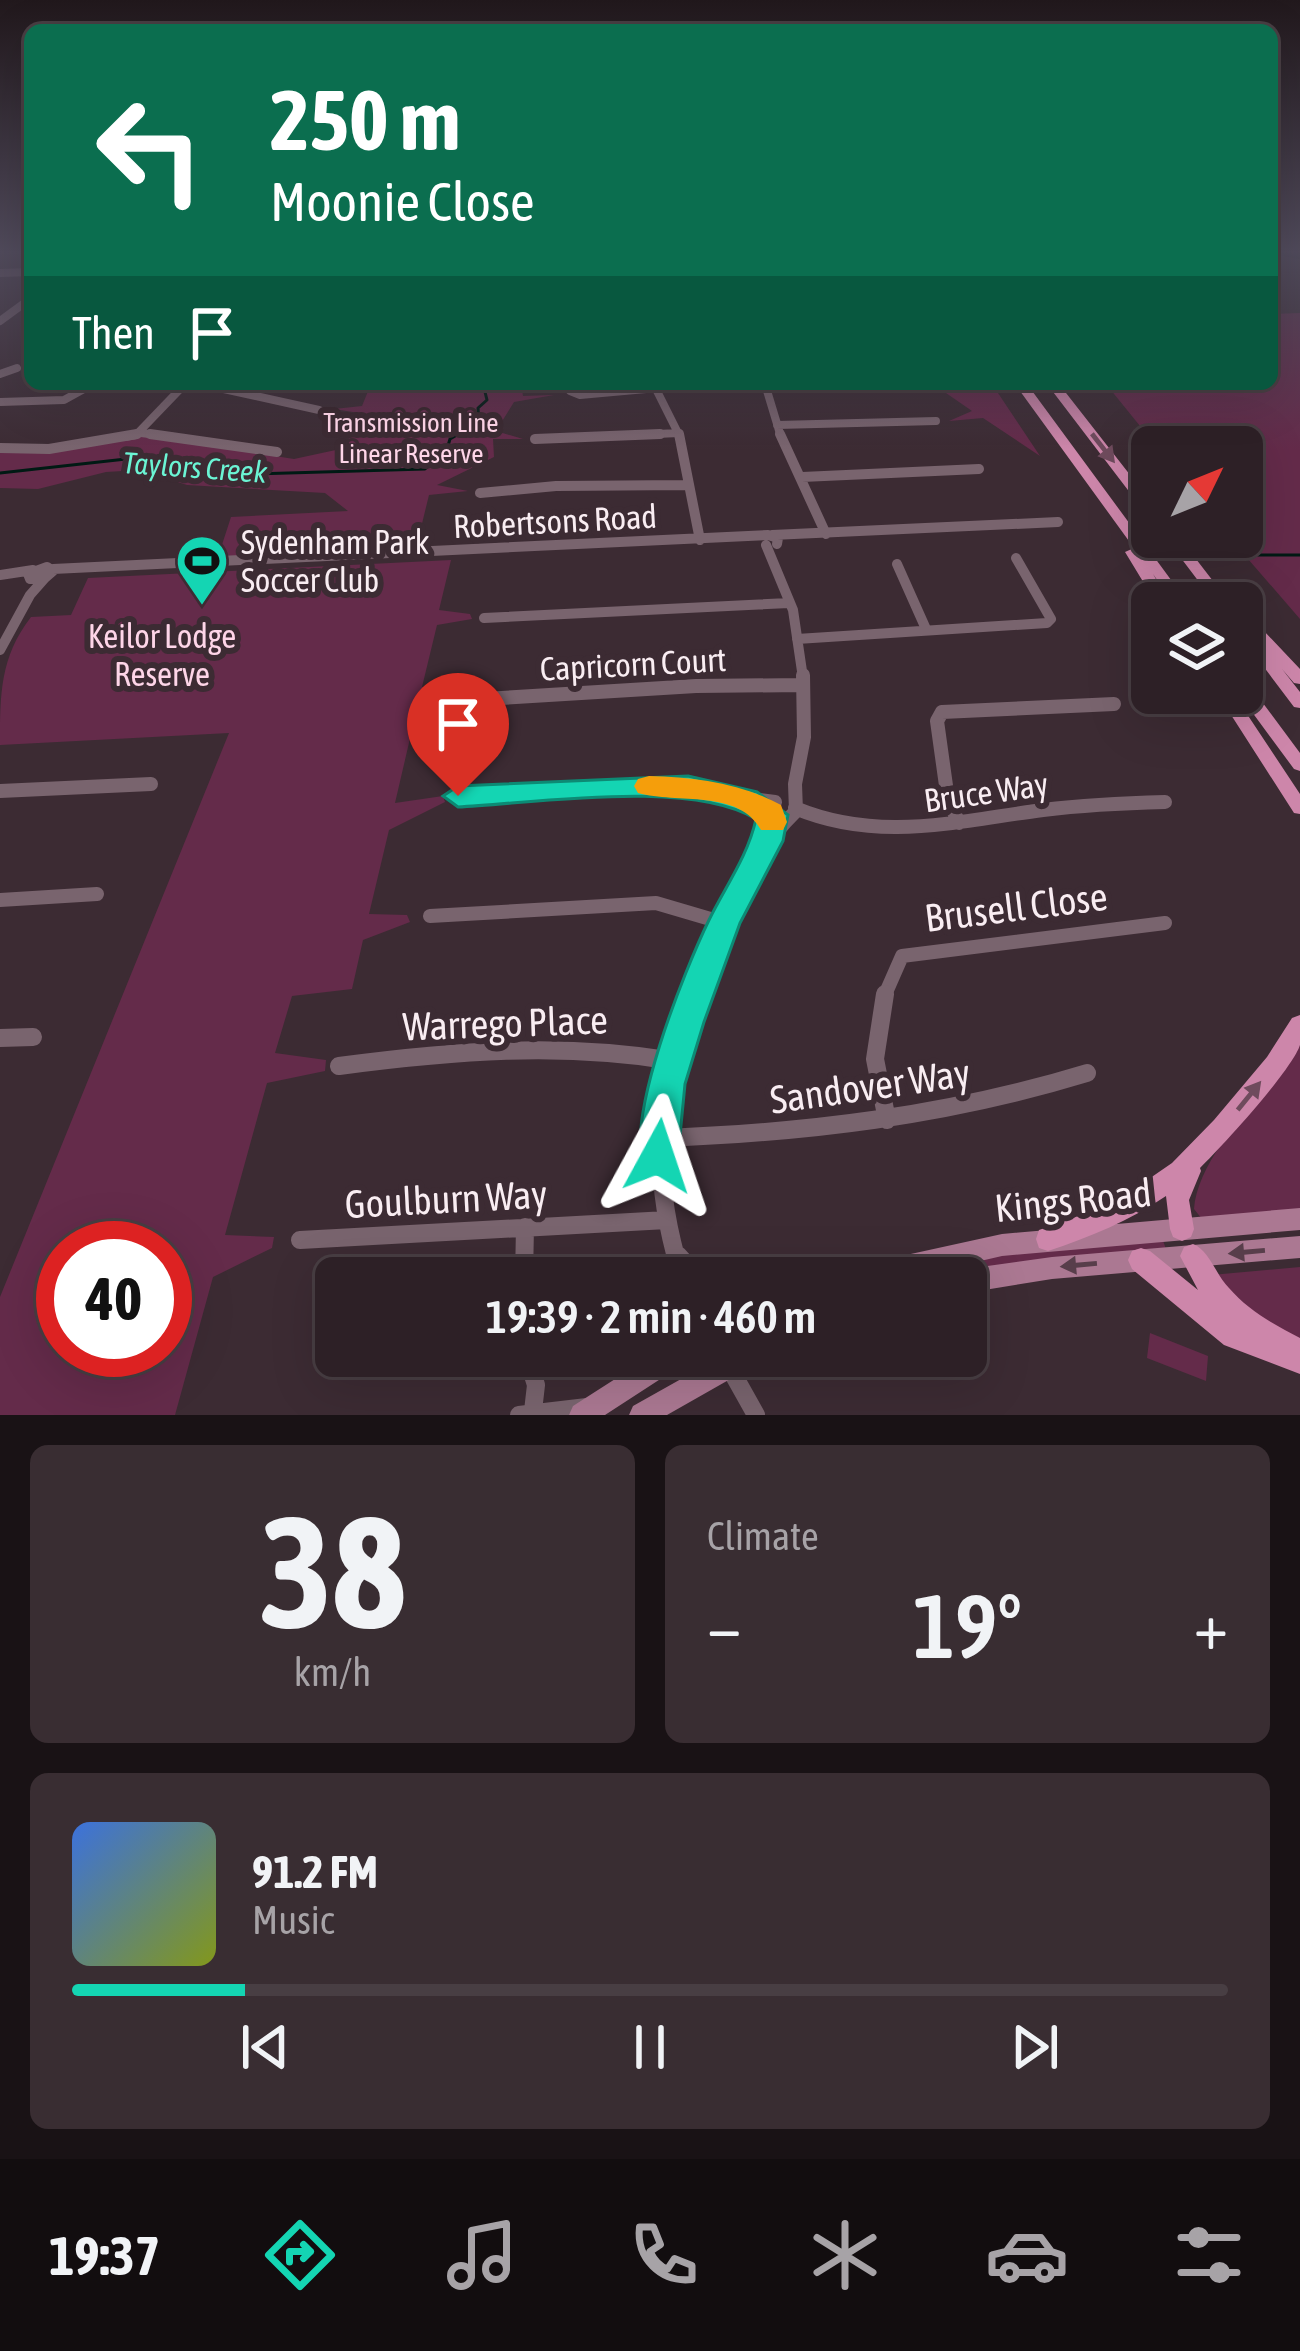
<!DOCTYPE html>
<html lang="en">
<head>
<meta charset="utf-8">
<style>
  :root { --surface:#2d2026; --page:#392d32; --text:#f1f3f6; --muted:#a7a3a7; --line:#483e43; --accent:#14d5b3 }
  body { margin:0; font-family:"Asap Condensed",sans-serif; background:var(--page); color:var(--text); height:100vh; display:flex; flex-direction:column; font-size:45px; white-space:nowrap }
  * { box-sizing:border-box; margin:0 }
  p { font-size:39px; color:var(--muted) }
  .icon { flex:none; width:66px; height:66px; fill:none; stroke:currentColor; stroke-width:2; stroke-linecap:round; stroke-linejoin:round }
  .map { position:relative; height:1415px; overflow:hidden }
  .side { display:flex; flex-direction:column; gap:30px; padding:30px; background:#191215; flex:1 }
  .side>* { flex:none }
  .hud { position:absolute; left:24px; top:24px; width:1254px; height:366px; border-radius:18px; box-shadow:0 12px 48px #0002,0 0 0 3px var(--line); background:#0b6e4f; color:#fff; overflow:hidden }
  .needle { width:78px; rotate:47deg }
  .fabs { position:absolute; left:1131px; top:426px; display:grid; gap:24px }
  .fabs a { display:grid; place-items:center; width:132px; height:132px; border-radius:18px; background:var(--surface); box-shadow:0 12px 48px #0002,0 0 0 3px var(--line); font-size:60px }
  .speed { position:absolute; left:36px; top:1221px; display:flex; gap:24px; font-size:60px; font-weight:700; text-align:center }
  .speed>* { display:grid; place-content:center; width:156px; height:156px; border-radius:50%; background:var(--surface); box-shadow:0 12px 48px #0002,0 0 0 3px var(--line); line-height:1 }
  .speed .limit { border:18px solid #d22; background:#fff; color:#111 }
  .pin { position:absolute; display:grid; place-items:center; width:102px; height:102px; color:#fff; margin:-123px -51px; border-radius:50% 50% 50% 0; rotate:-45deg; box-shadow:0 0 12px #0007 }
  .pin .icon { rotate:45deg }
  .me { position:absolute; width:132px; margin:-66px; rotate:5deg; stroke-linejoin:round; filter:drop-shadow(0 0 9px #0008) }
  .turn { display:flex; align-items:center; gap:42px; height:252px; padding:0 48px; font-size:54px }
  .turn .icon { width:156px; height:156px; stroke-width:2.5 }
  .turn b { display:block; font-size:84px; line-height:102px }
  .then { display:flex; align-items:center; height:114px; padding:0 48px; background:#0003; gap:24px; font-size:45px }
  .big { font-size:90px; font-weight:600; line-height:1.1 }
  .side .card { flex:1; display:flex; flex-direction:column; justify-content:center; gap:18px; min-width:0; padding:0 42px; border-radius:18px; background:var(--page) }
  .side .dial { align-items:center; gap:0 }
  .dial b { font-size:156px; line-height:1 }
  .song { display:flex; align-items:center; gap:36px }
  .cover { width:144px; height:144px; border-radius:18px; background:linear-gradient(135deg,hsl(220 70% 55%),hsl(70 70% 35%)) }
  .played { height:12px; border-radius:6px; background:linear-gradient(90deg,var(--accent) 15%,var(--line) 15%) }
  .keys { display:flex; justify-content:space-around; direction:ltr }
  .heat { display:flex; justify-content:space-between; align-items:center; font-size:66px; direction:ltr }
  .side .tiles { flex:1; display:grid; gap:30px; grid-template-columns:1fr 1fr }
  .card:last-child { grid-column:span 2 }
  .trip { position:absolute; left:315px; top:1257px; width:672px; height:120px; border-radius:18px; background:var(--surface); box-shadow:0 12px 48px #0002,0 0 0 3px var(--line); font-weight:600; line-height:120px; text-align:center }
  .tab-bar { display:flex; height:192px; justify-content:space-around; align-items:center; background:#120d0f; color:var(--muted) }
  .tab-bar .icon { width:84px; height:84px }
  .tab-bar .on { color:var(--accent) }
  .tab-bar b { font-size:54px; color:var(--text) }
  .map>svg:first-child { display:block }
  .green { fill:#642b4a; fill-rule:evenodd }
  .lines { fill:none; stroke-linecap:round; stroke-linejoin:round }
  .stream { stroke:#001a14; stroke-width:3 }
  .river { fill:#001a14; fill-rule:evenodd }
  .minor-far3 { stroke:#79646e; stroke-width:8 }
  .minor-far2 { stroke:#79646e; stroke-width:10 }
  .minor-far1 { stroke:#79646e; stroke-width:14 }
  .minor { stroke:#79646e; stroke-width:18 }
  .major { fill:#ab7892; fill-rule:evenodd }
  .highway { fill:#cd86aa; fill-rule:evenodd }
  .oneway { fill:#6f4b5d }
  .oneway2 { fill:#583e4b }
  .route { fill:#14d5b3; stroke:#0d8a74; stroke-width:3 }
  .slow { fill:#f59e0b }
  .labels { text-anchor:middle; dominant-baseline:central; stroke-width:12; stroke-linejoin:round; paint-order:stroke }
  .far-park-label { font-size:27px; fill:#fed5e8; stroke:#3c2b33 }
  .far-water-label { font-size:30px; font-style:italic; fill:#6bf4d4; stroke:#3c2b33 }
  .street-label { font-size:33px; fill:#f9edf2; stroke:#3c2b33 }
  .poi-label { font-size:33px; fill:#f9edf2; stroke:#3c2b33; text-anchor:start }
  .park-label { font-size:33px; fill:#fed5e8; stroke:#3c2b33 }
  .near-street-label { font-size:39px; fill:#f9edf2; stroke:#3c2b33 }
</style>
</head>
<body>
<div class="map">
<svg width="1300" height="1415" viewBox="0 0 1300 1415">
  <rect width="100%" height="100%" fill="#3c2b33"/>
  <path class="green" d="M1300 313V619L1229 537H1242V447H1157L1106 384H1272V314Z
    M371 384H521L523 396 554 395 514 402 496 431 523 439H493L494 457 437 485 468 491 429 495 416 548 218 557 231 517 348 511 325 493 187 485 140 470 106 472 38 489 0 488V450L149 436 294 459 345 448 359 413 334 409 362 406Z
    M933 384H992L1040 456 983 418 949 421 972 411Z
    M451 560 439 610 470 614 472 619 437 625 422 687 454 695 452 701 418 704 395 803 443 796 445 802 389 830 369 914 407 915 410 922 363 940 352 989 292 996 275 1053 326 1060 325 1071 267 1083 225 1235 274 1237 272 1248 213 1277 175 1415H0V1297L229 733 0 745C0 694 0 657 31 617L71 615 88 578ZM63 1248H165V1350H63Z
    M1300 1045V1211L1202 1219 1194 1209C1198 1154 1267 1091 1300 1045Z
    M1162 1238 1166 1249 935 1278H886L973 1257Z
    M1300 1267V1344L1275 1333 1211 1275Z
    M1150 1333 1208 1356 1206 1381 1147 1358Z"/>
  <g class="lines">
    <path class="stream" d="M0 473 135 458 179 463 219 475 425 469 447 449 450 439 479 422 478 408 487 400 483 384
      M1218 555H1300"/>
    <path class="river" d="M1272 252 1300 253V259L1272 254Z"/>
    <path class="minor-far3" d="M0 273 30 272
      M0 321 30 299
      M0 374 17 368
      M201 384 319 410
      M569 384 570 391 580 395 701 384
      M765 384 781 437
      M655 387 680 437
      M0 402 64 400 93 384
      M777 425 936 421
      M141 433 174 437
      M125 437 136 435 185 384
      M588 437 679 433"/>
    <path class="minor-far2" d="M150 434 277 452
      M679 434 700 540
      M780 434 826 534
      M535 439 660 434
      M0 448 49 449 137 434
      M802 477 979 469
      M480 493 556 486 686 485
      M772 535 1058 522
      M766 545 793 610 803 678
      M897 564 926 629
      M47 567 53 571 45 578 30 579 28 574Z
      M53 569 768 535 778 538 777 544
      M0 575 33 570
      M484 618 789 603
      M797 639 1047 623 1051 619 1016 558
      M0 650 30 595 45 578"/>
    <path class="minor-far1" d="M468 700 696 686 802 685
      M0 791 151 784
      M458 796 653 786 775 802
      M795 808C879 843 957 821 1043 810 1084 805 1124 803 1165 802
      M959 823 948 800 937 721 942 712 1114 704
      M0 900 97 894
      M430 916 656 903 724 923
      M692 997C716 930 745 861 796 811L795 784 804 737 803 675
      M884 997 902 956 1165 923"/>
    <path class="minor" d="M885 994 875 1059 887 1120
      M0 1038 33 1037
      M339 1066C452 1051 561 1042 674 1061
      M658 1138C805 1133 946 1116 1087 1073
      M300 1240 667 1220
      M678 1255 699 1278
      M524 1278 525 1227
      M682 1278C649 1172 656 1098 693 994
      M527 1356 536 1385 533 1411
      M723 1356 756 1415
      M519 1415 587 1407"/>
    <path class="major" d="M1300 1208V1230L1002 1256 907 1278H844L848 1270 856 1266 1002 1234Z
      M1300 1236V1258L1052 1279 966 1293V1278H956L958 1273 966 1269 1052 1257Z
      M651 1356H685L682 1365 605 1415H569L573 1406Z
      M722 1356H758L755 1365 667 1415H629L633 1406Z"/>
    <path class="highway" d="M1015 384H1027L1188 603H1173L1153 574 1170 603H1156L1125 552 1134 548Z
      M1047 384H1059L1152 503V516L1147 515Z
      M1165 537H1179L1230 603H1215Z
      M1242 611 1247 613 1300 669V684L1294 683 1282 669 1300 692V708L1294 707 1242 638Z
      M1242 682 1248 683 1300 753V771L1294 769 1238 693H1242Z
      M1217 693H1233L1300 794V814L1294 813Z
      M1300 1015C1300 1024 1300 1037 1300 1045 1292 1070 1221 1148 1200 1168L1201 1171 1189 1200 1194 1229 1191 1237 1182 1241 1173 1237 1170 1229 1166 1196C1129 1221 1090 1237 1048 1251L1039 1248 1036 1239 1039 1230 1101 1208 1127 1194 1172 1163 1214 1120 1267 1057 1292 1018Z
      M1193 1244C1209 1250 1216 1275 1229 1288 1248 1310 1274 1325 1300 1338V1374L1224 1345 1132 1269 1128 1260 1132 1251 1141 1248 1150 1251 1198 1290 1180 1256 1184 1247Z"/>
  </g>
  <defs><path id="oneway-solid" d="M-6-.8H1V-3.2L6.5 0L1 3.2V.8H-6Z" transform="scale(3)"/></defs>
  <g class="oneway">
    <use href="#oneway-solid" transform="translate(1103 448) rotate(52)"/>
    <use href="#oneway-solid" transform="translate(1249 1096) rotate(-51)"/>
  </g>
  <g class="oneway2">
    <use href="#oneway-solid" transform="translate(1247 1252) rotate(175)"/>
    <use href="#oneway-solid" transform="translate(1079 1265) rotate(175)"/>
  </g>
  <linearGradient id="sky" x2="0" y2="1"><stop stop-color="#21181c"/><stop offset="0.56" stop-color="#504a5b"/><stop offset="1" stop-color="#504a5b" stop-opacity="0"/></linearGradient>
  <rect width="1300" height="450" fill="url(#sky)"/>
  <path class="route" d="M688 776 757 792 788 815 783 841 740 923 704 1022 685 1084 678 1156 672 1169 658 1175 645 1169C623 1122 685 969 709 920 725 887 748 856 756 819 690 779 537 803 458 807L443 796 458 786Z"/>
  <path class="slow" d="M649 776C695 777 740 783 781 805L787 822 783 830H761C739 789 677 804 638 793L634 786 638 779Z"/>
  <defs>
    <g id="stadium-pin" transform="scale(2.7)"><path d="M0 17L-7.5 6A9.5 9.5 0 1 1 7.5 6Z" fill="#14d5b3" stroke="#3c2b33"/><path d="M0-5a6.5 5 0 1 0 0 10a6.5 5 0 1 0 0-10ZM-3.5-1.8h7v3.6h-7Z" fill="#111"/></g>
  </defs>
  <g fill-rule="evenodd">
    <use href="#stadium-pin" x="202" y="561"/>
  </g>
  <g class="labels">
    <g class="far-park-label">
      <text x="411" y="422">Transmission Line<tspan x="411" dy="31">Linear Reserve</tspan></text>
    </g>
    <g class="far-water-label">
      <text transform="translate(195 467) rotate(4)">Taylors Creek</text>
    </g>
    <g class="street-label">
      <text transform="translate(555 521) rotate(-3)">Robertsons Road</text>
      <text transform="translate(633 664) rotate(-3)">Capricorn Court</text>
      <text transform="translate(986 792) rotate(-8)">Bruce Way</text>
    </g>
    <g class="poi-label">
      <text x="241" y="542">Sydenham Park<tspan x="241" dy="38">Soccer Club</tspan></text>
    </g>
    <g class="park-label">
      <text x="162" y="636">Keilor Lodge<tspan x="162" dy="38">Reserve</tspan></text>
    </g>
    <g class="near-street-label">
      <text transform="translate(1016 907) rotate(-7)">Brusell Close</text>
      <text transform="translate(505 1023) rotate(-2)">Warrego Place</text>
      <text transform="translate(870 1086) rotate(-8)">Sandover Way</text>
      <text transform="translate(446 1199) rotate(-3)">Goulburn Way</text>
      <text transform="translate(1073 1200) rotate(-6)">Kings Road</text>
    </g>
  </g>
</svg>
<div class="fabs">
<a><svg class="needle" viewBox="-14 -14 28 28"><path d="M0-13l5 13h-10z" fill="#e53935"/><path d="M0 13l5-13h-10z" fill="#a7a3a7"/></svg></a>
<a><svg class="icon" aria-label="layers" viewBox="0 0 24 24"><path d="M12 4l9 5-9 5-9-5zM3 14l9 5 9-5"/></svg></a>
</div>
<div class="speed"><div class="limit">40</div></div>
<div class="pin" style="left:458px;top:796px;background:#d93025"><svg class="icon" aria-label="arrive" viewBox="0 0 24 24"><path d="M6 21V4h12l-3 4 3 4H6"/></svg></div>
<svg class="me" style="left:658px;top:1156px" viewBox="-20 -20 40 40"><path d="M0-17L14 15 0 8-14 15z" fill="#14d5b3" stroke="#fff" stroke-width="4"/></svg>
<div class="trip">19:39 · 2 min · 460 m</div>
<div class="hud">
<div class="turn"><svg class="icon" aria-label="left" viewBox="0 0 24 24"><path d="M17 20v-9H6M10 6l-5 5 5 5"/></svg><div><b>250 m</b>Moonie Close</div></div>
<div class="then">Then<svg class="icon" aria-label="arrive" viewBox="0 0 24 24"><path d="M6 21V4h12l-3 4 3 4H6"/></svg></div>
</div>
</div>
<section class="side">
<div class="tiles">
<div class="card dial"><b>38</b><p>km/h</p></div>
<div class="card"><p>Climate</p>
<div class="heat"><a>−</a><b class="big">19°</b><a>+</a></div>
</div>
<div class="card">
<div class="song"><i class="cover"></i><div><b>91.2 FM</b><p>Music</p></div></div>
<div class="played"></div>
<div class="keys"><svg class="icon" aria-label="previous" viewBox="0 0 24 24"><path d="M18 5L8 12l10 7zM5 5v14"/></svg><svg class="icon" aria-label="pause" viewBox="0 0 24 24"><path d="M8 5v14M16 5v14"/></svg><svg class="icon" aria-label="next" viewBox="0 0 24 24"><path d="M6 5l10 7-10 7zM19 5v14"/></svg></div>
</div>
</div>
</section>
<nav class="tab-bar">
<b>19:37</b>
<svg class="icon on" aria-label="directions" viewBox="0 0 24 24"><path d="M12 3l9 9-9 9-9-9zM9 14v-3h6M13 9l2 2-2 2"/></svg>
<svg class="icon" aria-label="music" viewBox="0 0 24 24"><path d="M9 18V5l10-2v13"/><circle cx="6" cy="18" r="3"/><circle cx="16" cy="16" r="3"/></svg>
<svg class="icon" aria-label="phone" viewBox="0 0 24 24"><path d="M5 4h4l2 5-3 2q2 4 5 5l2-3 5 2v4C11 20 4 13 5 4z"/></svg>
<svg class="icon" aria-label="climate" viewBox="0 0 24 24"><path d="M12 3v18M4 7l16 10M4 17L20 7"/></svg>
<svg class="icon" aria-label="car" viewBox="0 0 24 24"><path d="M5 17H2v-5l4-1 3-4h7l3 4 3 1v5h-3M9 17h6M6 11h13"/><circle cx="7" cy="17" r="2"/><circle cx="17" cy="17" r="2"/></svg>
<svg class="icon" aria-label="filters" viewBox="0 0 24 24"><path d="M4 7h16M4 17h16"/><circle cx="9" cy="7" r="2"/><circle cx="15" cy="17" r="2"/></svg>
</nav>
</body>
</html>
